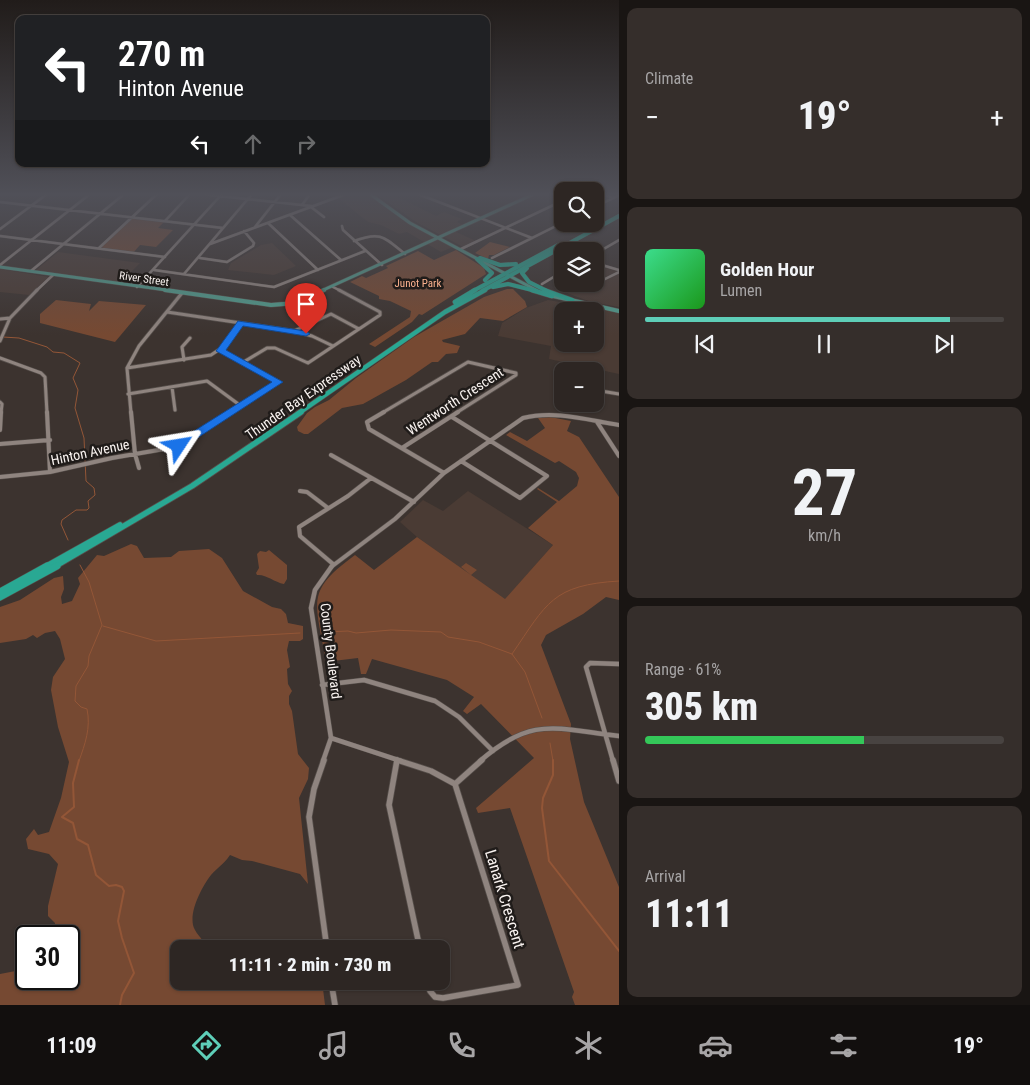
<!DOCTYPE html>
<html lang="en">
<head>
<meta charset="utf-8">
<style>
  :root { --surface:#2d2623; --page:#352e2b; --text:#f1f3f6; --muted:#a7a5a6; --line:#484341; --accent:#5eceb8 }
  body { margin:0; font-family:"Roboto Condensed",sans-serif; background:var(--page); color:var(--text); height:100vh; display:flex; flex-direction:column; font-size:19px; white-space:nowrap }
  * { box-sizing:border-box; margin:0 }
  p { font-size:16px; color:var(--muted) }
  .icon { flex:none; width:28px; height:28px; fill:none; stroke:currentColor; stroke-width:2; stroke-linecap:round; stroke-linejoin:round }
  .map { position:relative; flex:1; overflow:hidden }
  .side { display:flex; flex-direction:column; gap:8px; padding:8px; background:#191513; width:411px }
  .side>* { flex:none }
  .hud { position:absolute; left:15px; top:15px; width:475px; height:152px; border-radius:10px; box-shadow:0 1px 4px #0004,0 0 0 1px var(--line); background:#202124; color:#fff; overflow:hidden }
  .tools { position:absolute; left:554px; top:182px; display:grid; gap:10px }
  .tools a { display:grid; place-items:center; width:50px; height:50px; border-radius:10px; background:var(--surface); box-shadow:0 1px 4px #0004,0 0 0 1px var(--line); font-size:25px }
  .speed { position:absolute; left:15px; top:925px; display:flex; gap:10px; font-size:25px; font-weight:700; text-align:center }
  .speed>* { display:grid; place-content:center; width:65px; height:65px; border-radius:50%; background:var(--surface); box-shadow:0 1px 4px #0004,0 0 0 1px var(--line); line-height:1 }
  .speed .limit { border:2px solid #111; border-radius:8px; background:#fff; color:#111 }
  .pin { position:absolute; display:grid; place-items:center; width:42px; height:42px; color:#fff; margin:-51px -21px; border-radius:50% 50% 50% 0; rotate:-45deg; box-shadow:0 0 5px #0007 }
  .pin .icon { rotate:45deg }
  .me { position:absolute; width:55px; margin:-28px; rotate:57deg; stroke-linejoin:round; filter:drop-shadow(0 0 4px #0008) }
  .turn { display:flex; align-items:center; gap:18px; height:105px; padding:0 20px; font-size:22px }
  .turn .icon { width:65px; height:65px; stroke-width:2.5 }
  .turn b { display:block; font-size:35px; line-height:42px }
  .lanes { display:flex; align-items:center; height:48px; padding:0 20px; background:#0003; justify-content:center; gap:25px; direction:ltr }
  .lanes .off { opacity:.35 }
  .big { font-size:38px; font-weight:800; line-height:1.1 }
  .side .widget { flex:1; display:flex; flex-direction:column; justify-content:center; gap:8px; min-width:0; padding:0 18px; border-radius:10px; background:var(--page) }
  .side .dial { align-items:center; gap:0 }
  .dial b { font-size:65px; line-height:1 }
  .song { display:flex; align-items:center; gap:15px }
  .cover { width:60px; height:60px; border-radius:8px; background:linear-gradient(135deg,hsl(150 70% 55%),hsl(120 70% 35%)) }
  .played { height:5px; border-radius:2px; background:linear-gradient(90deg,var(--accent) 85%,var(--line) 85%) }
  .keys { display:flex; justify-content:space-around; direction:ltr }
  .heat { display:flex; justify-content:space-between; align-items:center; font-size:28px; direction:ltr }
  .charge { height:8px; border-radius:4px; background:linear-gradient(90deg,#34c759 61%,var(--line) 0) }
  .trip { position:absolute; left:170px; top:940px; width:280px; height:50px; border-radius:10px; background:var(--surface); box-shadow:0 1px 4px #0004,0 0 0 1px var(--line); font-weight:800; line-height:50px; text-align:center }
  .dock { display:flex; height:80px; justify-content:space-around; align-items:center; background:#120f0e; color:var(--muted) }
  .dock .icon { width:35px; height:35px }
  .dock .active { color:var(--accent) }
  .dock b { font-size:22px; color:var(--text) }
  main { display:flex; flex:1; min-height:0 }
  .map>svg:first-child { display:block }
  .built { fill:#4a3b34; fill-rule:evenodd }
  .green { fill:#764932 }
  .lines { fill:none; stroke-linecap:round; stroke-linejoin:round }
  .stream-far1 { stroke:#935637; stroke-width:1 }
  .stream { stroke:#935637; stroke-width:2 }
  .minor-far4-casing { stroke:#564f4b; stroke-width:3 }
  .minor-far3-casing { stroke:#564f4b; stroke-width:4.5 }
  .minor-far2-casing { stroke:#564f4b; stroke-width:5 }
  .minor-far1-casing { stroke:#564f4b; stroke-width:5.5 }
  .minor-casing { stroke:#564f4b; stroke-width:7 }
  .major-far1-casing { stroke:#564f4b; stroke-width:4 }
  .major-casing { stroke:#564f4b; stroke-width:5 }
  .highway-far3-casing { stroke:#564f4b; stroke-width:4.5 }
  .highway-far2-casing { stroke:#564f4b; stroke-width:5.5 }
  .highway-far1-casing { stroke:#564f4b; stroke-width:7 }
  .highway-casing { stroke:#564f4b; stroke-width:8 }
  .minor-far4 { stroke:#8f847f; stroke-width:2.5 }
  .minor-far3 { stroke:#8f847f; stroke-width:3 }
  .minor-far2 { stroke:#8f847f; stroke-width:4 }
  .minor-far1 { stroke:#8f847f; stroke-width:4.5 }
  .minor { stroke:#8f847f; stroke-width:5.5 }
  .major-far1 { stroke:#529a8b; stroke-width:3 }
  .major { stroke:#529a8b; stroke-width:4 }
  .highway-far3 { stroke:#29a893; stroke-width:4 }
  .highway-far2 { stroke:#29a893; stroke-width:4.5 }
  .highway-far1 { stroke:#29a893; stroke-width:5.5 }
  .highway { stroke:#29a893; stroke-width:7 }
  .route { fill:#1a73e8; stroke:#114b97 }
  .labels { text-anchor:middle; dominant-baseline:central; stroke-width:5; stroke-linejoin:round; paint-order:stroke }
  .far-street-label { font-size:11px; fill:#f9f3f0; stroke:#201c1a }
  .far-park-label { font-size:11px; fill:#fbb18e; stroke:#201c1a }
  .street-label { font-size:14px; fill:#f9f3f0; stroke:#201c1a }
  .near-street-label { font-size:16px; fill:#f9f3f0; stroke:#201c1a }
</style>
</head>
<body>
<main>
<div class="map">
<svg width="619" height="1005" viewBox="0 0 619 1005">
  <rect width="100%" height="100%" fill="#3c332f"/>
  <path class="built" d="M351 194H367L411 224 453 247 441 252 407 232 399 234 381 225 368 222 338 198Z
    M376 194H392L436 216 444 212 462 219 457 222 465 226 454 231 476 241 463 247 416 222Z
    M272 243 296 266 274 275 228 270 231 263 261 245Z
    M58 252 140 263 121 282 36 270Z
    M602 264 619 270V307L591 302 559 290 569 284H595V268Z
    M0 269 49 277 29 295 0 292Z
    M548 300 619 312V374L549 359 551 346 498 336 502 323 526 308ZM562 311H595V344H562Z
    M468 491 553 545 505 600 417 537 400 522 423 500 443 511Z"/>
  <path class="green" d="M133 218 165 221 158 228 173 230 156 247 140 245 133 253 99 248Z
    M490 242 510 247 494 255H489L488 259 475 253Z
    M456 250 484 268 486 274 422 315 419 314 412 322 375 347 369 344 410 317 411 311 390 301 379 299V296L350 282 362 276 366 278 388 268 386 266 418 251 434 260Z
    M507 289H513L525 301 527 307 503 321 480 318 465 334 442 340 443 342 460 346 457 353 446 354 438 362H432L406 380 363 404 342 408 308 434H304L298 431 297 427 307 413 315 407 329 400 356 378 414 337 484 297Z
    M56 300 91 304 89 311 99 301 146 305 115 342 40 323V314Z
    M550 417 571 421 567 431 579 437 619 497V600L606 597 583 614 546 635 541 645 571 724 570 739 584 802 619 887V1005H575L572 997 574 992 510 808 478 813 476 808 534 758 481 704 467 714 463 711 474 697 447 680 372 659 366 674H361L358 658 333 661 332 656H325C315 600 306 591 355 555L374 570 417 537 471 575 461 567 466 563 477 570 471 575 505 599 553 545 528 528 557 502 537 489 538 488 559 501 577 486 579 478 576 472 559 461 555 463 506 435 510 432 527 441 545 428 538 418Z
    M131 544 137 546 144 558 171 557 179 551 209 549 222 558 243 591 272 607 281 609 286 614 288 623 303 626V639L300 641H289L287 650 290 667 287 669 288 684 292 691 289 696V704L292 711 298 754 309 768 308 779 299 798 308 884 300 874 252 861 242 860 230 855C224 864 217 868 211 875 202 887 190 909 193 925 194 931 202 939 206 945L212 944 215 949H179V981H236L238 984 264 981 269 987H281L290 981H322L325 1005H0V974L26 969V979H69V936H55V923L48 916V906L58 864 49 854 28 849 26 839 34 829 38 835 49 832 61 798 69 762 58 727 51 690 53 677 65 659 60 639 55 631 45 633 37 638 33 635 26 639 0 643V607L20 600 54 578 63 576 64 589 61 597 62 604 72 601 80 584 78 578 97 555 104 556Z
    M269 550 287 565V579L284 584C274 582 266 574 257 575L256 573 259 568 257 554 260 551 266 552Z"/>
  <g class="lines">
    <path class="stream-far1" d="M3 337 19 338 47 347 53 352 64 353 80 363 73 378 78 390 75 408 84 438 86 481 94 488 95 495 88 501 89 508 87 510H76L62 520 61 524 68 540
      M103 626 156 641 300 633
      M327 632 348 631 356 633 391 630 441 632 448 637 479 642 512 654 525 672 542 718
      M512 654C547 603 552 585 619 581
      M550 743 553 761
      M79 761C85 744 91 728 87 709L81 707 75 701 76 686 88 666 89 656 102 625 89 582 80 565"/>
    <path class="stream" d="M79 760 73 783 74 807 62 817 73 823 77 839 88 845 96 875 109 886 116 885 122 887 124 891 118 921 122 938 134 973 122 995 120 1005
      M553 760V775L543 798 542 808 549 861 619 951"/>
    <g class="minor-far4-casing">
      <path id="minor-far4" d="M202 194 311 206
        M418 194 532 238
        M603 194 614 198
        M0 202 223 228
        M302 205 310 194
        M311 207 324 217
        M595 207 619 195
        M290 215 341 260
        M165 221 190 194
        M268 223 318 270
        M342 226 343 230 382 265
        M255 227 281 194
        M0 229 47 194
        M0 236 165 257
        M354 241C381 231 384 237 405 254
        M210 244 346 194
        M99 248 157 194
        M461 249 562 201
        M595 254 619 240
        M200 258 227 262 253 246 254 243 244 231
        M492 258 562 223
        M595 263 619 270
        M0 265 90 194
        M154 270 274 287 365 251
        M31 271 124 194
        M184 274 252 194
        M603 280 619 272
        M542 284 562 272
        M137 287 222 194
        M333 287 341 291
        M36 291 53 275"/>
    </g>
    <g class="minor-far3-casing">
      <path id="minor-far3" d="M167 312 294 331 312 336 333 346
        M0 319 10 318
        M294 331 331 314 359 329
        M0 341 10 318 37 290
        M221 351 279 382 229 413
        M0 358 41 373 45 377 47 413
        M184 360 182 347 190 338
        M242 363 267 348H275L308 363 380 315V312L339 290
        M127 368 211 355 226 345 241 323
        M172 387 175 410
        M595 390 619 394
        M128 394 207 381 241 406
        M0 402 2 404 1 413
        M131 413 127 368 139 346 182 293
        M382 413 468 362 516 373V375L456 413"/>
    </g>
    <g class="minor-far2-casing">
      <path id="minor-far2" d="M47 412 50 472
        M131 412 135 454 139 468
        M384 412 367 422 369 429 444 473
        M452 417 547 476 520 498 461 461
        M597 422 619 456
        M0 430 1 412
        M0 444 50 440
        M402 448 458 412
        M331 455 414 502
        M0 477 50 472 112 458 176 447 231 412
        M300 491 307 492 328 508
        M333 564 300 536 299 527 348 496 371 478
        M331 567 395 519 444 473 523 418C555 410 587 420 619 425"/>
    </g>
    <g class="minor-far1-casing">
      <path id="minor-far1" d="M322 685 364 680 435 701 459 717 493 751
        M331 738 401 761
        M323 761 331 738 311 608 315 590 332 566
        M480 761C533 715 556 729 619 736
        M613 761 586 667 590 663 619 664"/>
    </g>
    <g class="minor-casing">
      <path id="minor" d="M324 760 314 789 309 817 327 949
        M397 760 431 771 455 784 518 985 443 998 435 997 430 991 428 981
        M397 760 389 805 420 949
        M613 760 619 781
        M455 784 482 760
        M331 981 335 1005"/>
    </g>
    <g class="major-far1-casing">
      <path id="major-far1" d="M370 194 410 223 536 290
        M0 267 174 291
        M321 291 534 194"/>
    </g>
    <g class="major-casing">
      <path id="major" d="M165 290 271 305 296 303 324 290
        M549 295 619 311"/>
    </g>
    <g class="highway-far3-casing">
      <path id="highway-far3" d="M480 258 500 265 516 264
        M477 259 492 273 485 280
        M527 268 522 273 529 282 547 291
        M493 287 508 284 536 291
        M473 291 560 244
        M482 291 619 216"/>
    </g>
    <g class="highway-far2-casing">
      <path id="highway-far2" d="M532 290 552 296
        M544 290 572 300
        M455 302 475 290
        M299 413 445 312 485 290"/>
    </g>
    <g class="highway-far1-casing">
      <path id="highway-far1" d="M45 567 120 525
        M54 567 192 486 301 412"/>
    </g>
    <g class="highway-casing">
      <path id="highway" d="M0 592 47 566
        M0 597 57 566"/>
    </g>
    <use href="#minor-far4" class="minor-far4"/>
    <use href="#minor-far3" class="minor-far3"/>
    <use href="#minor-far2" class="minor-far2"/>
    <use href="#minor-far1" class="minor-far1"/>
    <use href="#minor" class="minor"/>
    <use href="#major-far1" class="major-far1"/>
    <use href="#major" class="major"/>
    <use href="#highway-far3" class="highway-far3"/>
    <use href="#highway-far2" class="highway-far2"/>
    <use href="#highway-far1" class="highway-far1"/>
    <use href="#highway" class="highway"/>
  </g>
  <linearGradient id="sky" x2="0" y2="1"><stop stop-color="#211c1a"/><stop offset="0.58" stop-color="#505058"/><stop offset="1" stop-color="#505058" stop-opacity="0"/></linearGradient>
  <rect width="619" height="335" fill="url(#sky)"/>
  <path class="route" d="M238 321 306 331 310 334 306 336 243 326 226 350 283 382 182 448H175L174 446 175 443 272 382 216 351Z"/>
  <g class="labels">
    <g class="far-street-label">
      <text transform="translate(144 279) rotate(8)">River Street</text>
    </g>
    <g class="far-park-label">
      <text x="418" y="283">Junot Park</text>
    </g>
    <g class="street-label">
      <text transform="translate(303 397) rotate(-35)">Thunder Bay Expressway</text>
      <text transform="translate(455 401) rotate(-33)">Wentworth Crescent</text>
      <text transform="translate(90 452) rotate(-12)">Hinton Avenue</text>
      <text transform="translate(331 651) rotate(83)">County Boulevard</text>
    </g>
    <g class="near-street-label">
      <text transform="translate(505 899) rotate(73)">Lanark Crescent</text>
    </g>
  </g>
</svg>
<div class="tools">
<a><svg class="icon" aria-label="search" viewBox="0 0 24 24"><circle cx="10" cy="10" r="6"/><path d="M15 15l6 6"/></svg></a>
<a><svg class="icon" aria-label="layers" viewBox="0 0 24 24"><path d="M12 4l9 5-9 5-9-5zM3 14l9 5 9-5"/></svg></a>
<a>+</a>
<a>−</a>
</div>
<div class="speed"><div class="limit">30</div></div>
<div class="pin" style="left:306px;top:334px;background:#d93025"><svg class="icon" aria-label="arrive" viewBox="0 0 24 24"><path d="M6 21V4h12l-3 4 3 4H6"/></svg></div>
<svg class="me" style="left:179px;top:446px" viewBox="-20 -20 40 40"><path d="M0-17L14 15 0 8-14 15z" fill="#1a73e8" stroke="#fff" stroke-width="4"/></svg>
<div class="trip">11:11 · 2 min · 730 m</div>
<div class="hud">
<div class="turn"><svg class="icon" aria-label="left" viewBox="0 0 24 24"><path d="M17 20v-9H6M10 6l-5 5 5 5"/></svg><div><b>270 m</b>Hinton Avenue</div></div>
<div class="lanes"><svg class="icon" aria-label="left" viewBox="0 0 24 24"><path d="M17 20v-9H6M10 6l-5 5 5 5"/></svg><svg class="icon off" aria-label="ahead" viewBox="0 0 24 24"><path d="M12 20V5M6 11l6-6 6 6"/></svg><svg class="icon off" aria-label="right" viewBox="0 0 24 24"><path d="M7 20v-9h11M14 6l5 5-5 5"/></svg></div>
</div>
</div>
<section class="side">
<div class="widget"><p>Climate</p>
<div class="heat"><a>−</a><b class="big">19°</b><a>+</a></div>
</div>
<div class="widget">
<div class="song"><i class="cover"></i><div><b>Golden Hour</b><p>Lumen</p></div></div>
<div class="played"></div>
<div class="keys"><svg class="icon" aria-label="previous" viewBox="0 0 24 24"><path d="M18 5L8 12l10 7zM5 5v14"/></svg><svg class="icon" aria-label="pause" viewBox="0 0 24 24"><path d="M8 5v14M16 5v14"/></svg><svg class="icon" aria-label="next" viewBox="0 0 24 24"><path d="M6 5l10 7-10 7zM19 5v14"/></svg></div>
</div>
<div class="widget dial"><b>27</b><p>km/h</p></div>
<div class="widget"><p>Range · 61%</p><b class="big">305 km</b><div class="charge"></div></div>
<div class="widget"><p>Arrival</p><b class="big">11:11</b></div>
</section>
</main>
<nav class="dock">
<b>11:09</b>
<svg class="icon active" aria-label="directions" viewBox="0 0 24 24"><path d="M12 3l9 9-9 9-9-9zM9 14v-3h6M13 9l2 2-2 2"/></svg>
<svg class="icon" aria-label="music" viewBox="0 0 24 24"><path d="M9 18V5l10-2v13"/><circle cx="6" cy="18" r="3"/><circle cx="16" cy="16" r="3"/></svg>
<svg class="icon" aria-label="phone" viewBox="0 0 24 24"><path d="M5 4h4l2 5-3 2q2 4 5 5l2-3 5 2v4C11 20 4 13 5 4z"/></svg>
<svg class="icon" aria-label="climate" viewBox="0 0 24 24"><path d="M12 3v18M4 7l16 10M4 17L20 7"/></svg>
<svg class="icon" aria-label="car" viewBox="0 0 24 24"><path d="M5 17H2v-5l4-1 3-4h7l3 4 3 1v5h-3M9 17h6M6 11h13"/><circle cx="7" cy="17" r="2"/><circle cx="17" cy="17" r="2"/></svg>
<svg class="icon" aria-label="filters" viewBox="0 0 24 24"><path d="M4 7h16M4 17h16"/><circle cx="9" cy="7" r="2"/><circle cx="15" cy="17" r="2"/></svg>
<b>19°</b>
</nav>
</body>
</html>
